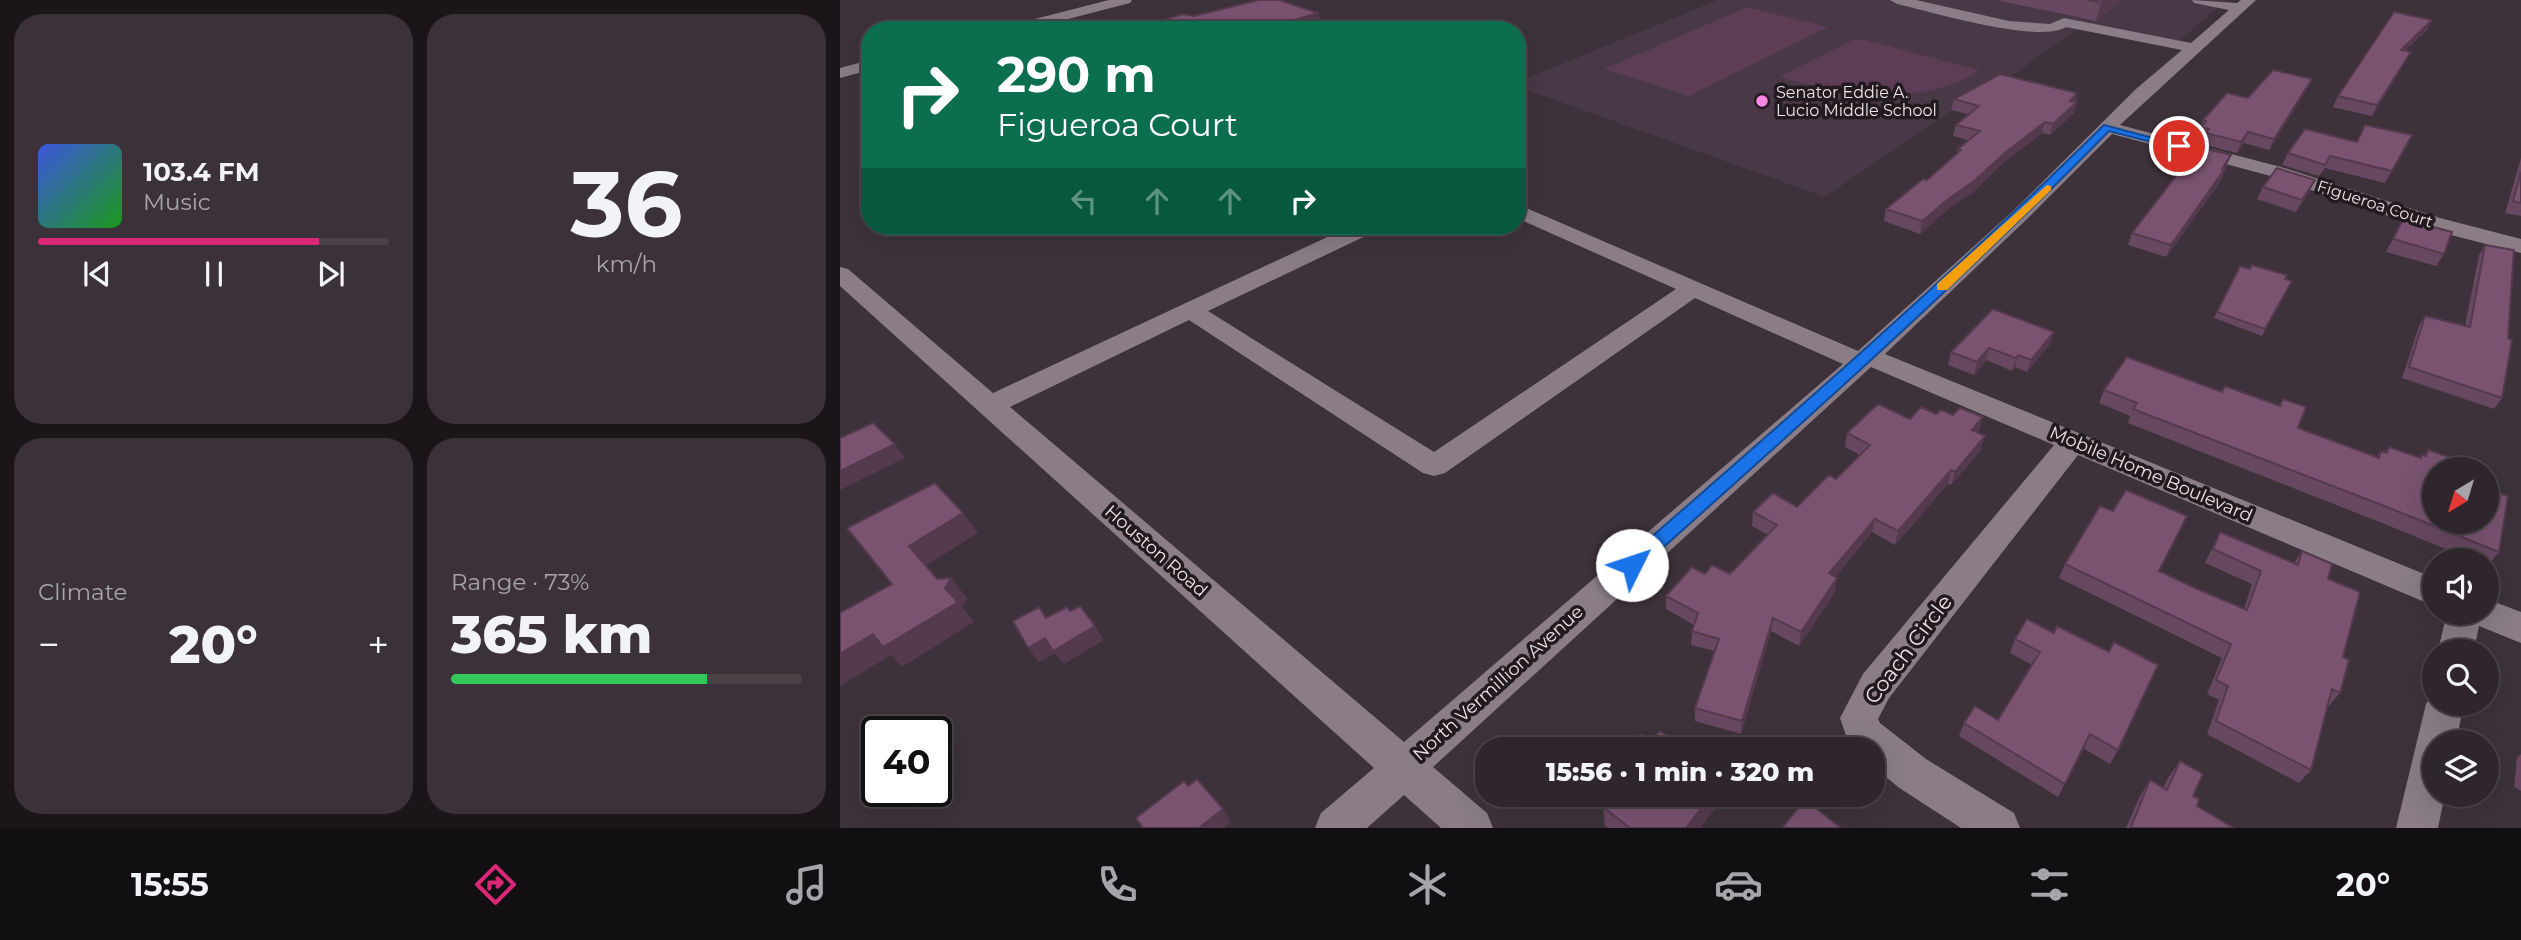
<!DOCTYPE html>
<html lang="en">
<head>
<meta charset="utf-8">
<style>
  :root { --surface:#2e262c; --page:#3a3238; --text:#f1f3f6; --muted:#a7a5a9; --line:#494348; --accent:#db2777 }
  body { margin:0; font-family:Montserrat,sans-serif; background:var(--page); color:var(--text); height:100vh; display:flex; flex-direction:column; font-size:26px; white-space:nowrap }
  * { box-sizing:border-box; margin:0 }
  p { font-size:23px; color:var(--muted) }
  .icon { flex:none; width:38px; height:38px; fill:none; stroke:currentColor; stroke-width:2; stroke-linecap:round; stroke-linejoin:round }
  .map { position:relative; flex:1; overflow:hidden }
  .sheet { display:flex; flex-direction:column; gap:14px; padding:14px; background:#191518; width:840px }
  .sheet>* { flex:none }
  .banner { position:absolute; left:21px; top:21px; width:665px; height:214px; border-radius:28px; box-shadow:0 7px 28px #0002,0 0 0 2px var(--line); background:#0b6e4f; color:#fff; overflow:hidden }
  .needle { width:46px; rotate:218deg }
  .controls { position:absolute; left:1582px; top:457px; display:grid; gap:14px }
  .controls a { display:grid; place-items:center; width:77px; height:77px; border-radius:50%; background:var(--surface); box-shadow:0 7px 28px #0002,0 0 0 2px var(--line); font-size:35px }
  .speed { position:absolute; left:21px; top:716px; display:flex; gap:14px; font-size:35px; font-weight:700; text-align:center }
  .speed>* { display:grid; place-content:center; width:91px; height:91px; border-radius:50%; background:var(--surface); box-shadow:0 7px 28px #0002,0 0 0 2px var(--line); line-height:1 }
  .speed .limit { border:4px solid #111; border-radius:10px; background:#fff; color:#111 }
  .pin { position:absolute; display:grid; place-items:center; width:60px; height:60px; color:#fff; margin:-30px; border:4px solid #fff; border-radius:50%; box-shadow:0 2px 7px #0007 }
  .me { position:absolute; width:77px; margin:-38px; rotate:49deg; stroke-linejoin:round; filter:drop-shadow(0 0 5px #0008) }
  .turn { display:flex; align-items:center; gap:24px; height:147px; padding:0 21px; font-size:32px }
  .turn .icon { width:91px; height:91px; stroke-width:2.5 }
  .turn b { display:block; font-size:49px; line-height:60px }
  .lanes { display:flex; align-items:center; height:66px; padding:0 21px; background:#0003; justify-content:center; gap:35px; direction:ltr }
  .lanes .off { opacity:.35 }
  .big { font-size:52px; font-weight:800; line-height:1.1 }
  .sheet .card { flex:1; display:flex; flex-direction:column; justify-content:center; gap:10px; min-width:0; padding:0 24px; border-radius:28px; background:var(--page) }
  .sheet .dial { align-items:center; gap:0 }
  .dial b { font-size:91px; line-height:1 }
  .song { display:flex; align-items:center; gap:21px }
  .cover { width:84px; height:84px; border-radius:10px; background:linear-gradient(135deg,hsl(230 70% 55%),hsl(120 70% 35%)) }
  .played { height:7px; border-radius:4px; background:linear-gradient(90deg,var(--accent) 80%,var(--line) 80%) }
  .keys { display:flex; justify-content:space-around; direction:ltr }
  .heat { display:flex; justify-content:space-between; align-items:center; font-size:38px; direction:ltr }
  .charge { height:10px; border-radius:5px; background:linear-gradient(90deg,#34c759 73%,var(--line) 0) }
  .sheet .tiles { flex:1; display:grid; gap:14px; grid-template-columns:repeat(2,1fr) }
  .trip { position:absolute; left:635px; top:737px; width:410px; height:70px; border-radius:28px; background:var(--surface); box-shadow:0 7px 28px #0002,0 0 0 2px var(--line); font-weight:800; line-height:70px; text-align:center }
  .menu { display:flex; height:112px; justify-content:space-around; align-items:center; background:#120f12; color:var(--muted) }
  .menu .icon { width:49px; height:49px }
  .menu .current { color:var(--accent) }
  .menu b { font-size:32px; color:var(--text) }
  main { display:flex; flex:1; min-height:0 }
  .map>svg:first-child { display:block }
  .built { fill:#493845 }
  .green { fill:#5d3d56 }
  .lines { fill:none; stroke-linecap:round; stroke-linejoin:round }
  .minor { fill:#8a7d86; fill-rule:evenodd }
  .wall { fill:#684760 }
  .shaded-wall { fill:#553a4e }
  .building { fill:#795370; stroke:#553a4e; stroke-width:2 }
  .route { fill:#1a73e8; stroke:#114b97; stroke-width:2 }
  .slow { fill:#f59e0b }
  .poi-dot { fill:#fb86e5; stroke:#211b1f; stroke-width:2.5 }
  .labels { text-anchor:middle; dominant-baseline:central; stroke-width:7; stroke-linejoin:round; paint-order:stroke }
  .far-poi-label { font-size:16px; fill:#ebe3e9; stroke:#211b1f; text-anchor:start }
  .far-street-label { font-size:16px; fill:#ebe3e9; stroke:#211b1f }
  .street-label { font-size:18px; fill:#ebe3e9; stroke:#211b1f }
  .near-street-label { font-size:21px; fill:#ebe3e9; stroke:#211b1f }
</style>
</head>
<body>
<main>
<section class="sheet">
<div class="tiles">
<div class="card">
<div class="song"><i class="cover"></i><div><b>103.4 FM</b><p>Music</p></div></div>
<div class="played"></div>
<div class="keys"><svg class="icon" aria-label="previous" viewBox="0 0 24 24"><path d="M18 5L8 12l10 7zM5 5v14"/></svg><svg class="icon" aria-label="pause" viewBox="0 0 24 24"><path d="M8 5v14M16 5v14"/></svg><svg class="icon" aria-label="next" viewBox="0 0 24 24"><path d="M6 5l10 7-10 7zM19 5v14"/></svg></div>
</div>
<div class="card dial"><b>36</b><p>km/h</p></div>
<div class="card"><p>Climate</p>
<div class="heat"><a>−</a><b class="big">20°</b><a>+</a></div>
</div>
<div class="card"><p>Range · 73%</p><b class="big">365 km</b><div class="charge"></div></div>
</div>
</section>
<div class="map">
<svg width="1681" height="828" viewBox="0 0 1681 828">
  <rect width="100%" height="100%" fill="#3d323a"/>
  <path class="built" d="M878 0H1387L1331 48 1238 28 1180 70 1123 103 985 197 684 89 685 79Z"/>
  <path class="green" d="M907 7 988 27 849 96 764 69Z
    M1012 40H1025L1139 70C1090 108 995 94 940 77Z"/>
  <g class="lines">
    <path class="minor" d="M269 0H292L290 3 186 30H161L163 27Z
      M1050 0H1076L1169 21 1210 24 1224 18 1351 43 1389 10 1354 3 1352 0 1397 3 1401 0H1416L1280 125 1441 167 1600 218 1681 239V253L1584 228 1427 175 1272 134 1187 219 1045 354 1594 578V606L1238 455 1049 698 1038 719 1040 723 1086 759 1174 813 1180 828H1121L1058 787 1032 765V749L1010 747 1000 718 1023 674 1214 445 1031 367 593 767 647 813 653 828H601L564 795 527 828H475L481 813 534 768 0 286V267L8 269 153 393 511 226H539L536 231 368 311 594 452 836 289 677 218V204L1018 351 1173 211 1296 89 1342 50 1226 27C1199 44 1092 12 1057 4ZM855 298 1003 364 564 742 170 407 349 320 583 473 594 476 605 473Z
      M30 60V70L0 78V68Z
      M1647 599 1681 612V643L1639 626 1634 651H1598L1607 612H1647Z
      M1594 691V704H1624L1616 742H1594V794H1605L1598 828H1556L1586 704Z"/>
  </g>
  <path class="wall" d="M1156 0H1282L1256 21Z
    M478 13 480 21 458 29 459 30H311L309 24 354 16Z
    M1587 30 1565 50 1566 61 1532 116 1493 107 1498 96Z
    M1467 89 1429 150 1404 143 1397 153 1361 144 1363 139 1357 137 1363 120 1408 98Z
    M1237 93 1235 102 1234 113 1210 135 1202 133 1163 163 1132 193 1108 209 1080 234 1044 221 1046 209 1087 180 1117 154 1118 149 1128 140 1113 136 1116 125 1128 114 1111 110 1114 99Z
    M1572 135 1545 183 1485 168 1479 176 1442 165 1448 153 1517 142Z
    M1391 155 1380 182 1326 257 1288 245 1292 233 1342 169 1341 168 1346 156Z
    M1681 158V216L1665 213Z
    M1475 180 1469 192 1456 212 1417 199 1423 187Z
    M1563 219 1604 254 1596 266 1546 252Z
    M1645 245 1662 398 1654 409 1562 378 1579 326 1585 316 1625 326 1639 255Z
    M1400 266 1452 281 1422 336 1374 318Z
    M1153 309 1210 344 1187 372 1175 367 1172 371 1146 360 1134 375 1108 365 1111 352Z
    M1264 390 1382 392 1439 405 1443 399 1458 428 1536 457 1541 451 1545 452 1549 447 1579 458 1582 454 1584 455 1588 450 1594 469 1659 552 1647 566V560H1633L1542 523 1288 423 1290 416 1259 403Z
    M1096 414 1143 417 1137 433 1141 450 1111 485 1108 484 1055 545 1032 532 995 577V592L959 646 931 631 901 734 855 721V708L874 651 851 645 852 631 854 625 826 609V596L865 574H890L928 535 912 526 913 512 957 507 996 479 1020 455 1005 447 1007 433Z
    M1380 532 1454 563 1462 551 1488 579 1503 657 1500 693 1489 706H1487L1471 770 1459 783 1367 734 1379 700 1367 694 1382 658 1219 578 1225 564 1404 609 1412 584 1365 563Z
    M1187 619 1278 750 1270 764 1243 748 1218 797 1119 736 1124 723 1158 720 1192 665 1170 653 1175 639Z
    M1681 754V791L1674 787 1677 758Z
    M1340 761 1357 806 1394 828H1286L1299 798 1310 780 1323 788 1328 778Z
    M773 794H884V797L860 828H768L765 826 763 807Z"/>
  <path class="shaded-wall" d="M1265 0H1282L1256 21 1261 3Z
    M478 13 480 21 458 29 459 30H443L448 22Z
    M1592 20 1587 30 1556 59 1561 50Z
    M1571 52 1566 61 1532 116 1537 105Z
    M1472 79 1467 89 1429 150 1434 139Z
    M1237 93 1234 104 1237 102 1234 113 1210 135 1213 124Z
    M1205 122 1202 133 1163 163 1132 193 1108 209 1080 234 1082 221 1111 197 1166 152Z
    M1408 132 1404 143 1397 153 1401 142Z
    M1391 155 1380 182 1326 257 1331 245Z
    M1475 180 1469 192 1456 212 1462 200Z
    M176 226H192L179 231Z
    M1214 332 1210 344 1187 372 1191 360Z
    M1149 348 1146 360 1134 375 1137 362Z
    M1178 355 1175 367 1172 371 1176 358Z
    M1143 417 1139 431 1128 444 1132 430Z
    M1145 436 1141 450 1111 485 1115 472Z
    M55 444 65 458 0 490V471Z
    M1111 470 1108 484 1055 545 1058 531Z
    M123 513 138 533 85 566 69 546Z
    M1035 519 1032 532 987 587 989 573Z
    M111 578 128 599 122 607 134 622 62 667 51 655 0 686V654L33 634 105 588Z
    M997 578 995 592 959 646 961 632Z
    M933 618 931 631 901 734 902 721Z
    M255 626 264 640 224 664 215 653 199 662 188 648 205 638Z
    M872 794H884V797L860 828H846Z
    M383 809 391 822 384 828H359Z"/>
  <path class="building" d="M419 0H439L478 13 448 22 457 25 443 30H324L309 24 343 14 354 16Z
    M1247 0H1265L1261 3Z
    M1554 12 1592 20 1561 50 1571 52 1537 105 1498 96Z
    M1433 70 1472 79 1434 139 1408 132 1401 142 1366 133 1369 129 1361 127 1366 121 1363 120 1387 93 1408 98Z
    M1160 74 1237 93 1230 101 1237 102 1213 124 1205 122 1166 152 1134 181 1111 197 1082 221 1046 209 1083 179 1087 180 1121 150 1118 149 1140 131 1116 125 1139 106 1114 99Z
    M1525 125 1572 135 1552 171 1490 156 1485 165 1448 153 1465 129 1517 142Z
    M1355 146 1391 155 1382 169 1384 170 1331 245 1292 233 1349 159 1346 156Z
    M1437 168 1475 180 1462 200 1423 187Z
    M1681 172V203L1673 201Z
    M1563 219 1612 232 1604 254 1553 239Z
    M1645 245 1674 250 1668 338 1672 340 1662 398 1569 367 1585 316 1630 327Z
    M1412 265 1447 275 1445 279 1452 281 1425 329 1377 312 1400 266 1410 269Z
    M1153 309 1214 332 1191 360 1178 355 1176 358 1149 348 1137 362 1111 352Z
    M1287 357 1382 392 1385 386 1440 406 1443 399 1466 407 1458 428 1539 458 1541 451 1547 453 1549 447 1581 458 1582 454 1586 456 1588 450 1630 464V469H1594V522H1647V489L1668 496 1659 552 1552 509 1293 409 1297 403 1264 390Z
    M1038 404 1070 419 1081 407 1096 414 1101 410 1113 415 1120 408 1143 417 1132 430 1145 436 1115 472 1111 470 1058 531 1035 519 989 573 997 578 961 632 933 618 902 721 855 708 879 639 852 631 858 613 826 596 852 567 865 574 872 565 890 574 937 525 913 512 933 493 957 507 989 475 996 479 1030 445 1007 433Z
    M33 423 55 444 0 471V438Z
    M95 483 123 513 69 546 97 579 111 578 105 588 118 602 43 647 33 634 0 654V613L52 584 7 528Z
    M1286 490 1347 516 1319 571 1357 589 1407 610 1421 571 1373 549 1380 532 1458 565 1462 551 1492 564 1488 579 1520 592 1503 657 1509 660 1500 693 1492 689 1471 770 1376 721 1388 686 1376 680 1391 644 1225 564 1260 506 1273 511Z
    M240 606 255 626 213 651 205 638 188 648 173 621 199 607 206 618 227 607 230 611Z
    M1187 619 1214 633 1217 626 1269 652 1274 642 1318 665 1278 750 1250 734 1225 784 1124 723 1135 706 1158 720 1200 652 1175 639Z
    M820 731 845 749H787L800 734 811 741Z
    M1340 761 1363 774 1353 796 1359 799 1357 806 1394 828H1293L1291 827 1310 780 1327 790Z
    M357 779 383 809 359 828H303L296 818 344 781 348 786Z
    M773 794H872L846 828H790L763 807Z
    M968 802 1001 828H942L960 806Z"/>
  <path class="route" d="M1264 125 1344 146 1339 149 1269 131C1119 284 958 427 798 570L792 572 785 570 782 565 785 560C948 418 1110 277 1264 125Z"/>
  <path class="slow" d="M1207 185 1211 186V190L1107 290H1097V284Z"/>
  <circle class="poi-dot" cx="922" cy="101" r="7"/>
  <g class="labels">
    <g class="far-poi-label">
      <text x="936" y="92">Senator Eddie A.<tspan x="936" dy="18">Lucio Middle School</tspan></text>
    </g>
    <g class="far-street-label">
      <text transform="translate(1535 204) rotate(18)">Figueroa Court</text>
    </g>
    <g class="street-label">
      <text transform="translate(1311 474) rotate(23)">Mobile Home Boulevard</text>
      <text transform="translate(316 551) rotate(41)">Houston Road</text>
      <text transform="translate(658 683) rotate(-42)">North Vermillion Avenue</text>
    </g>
    <g class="near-street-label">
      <text transform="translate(1068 649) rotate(-53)">Coach Circle</text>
    </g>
  </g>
</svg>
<div class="controls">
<a><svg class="needle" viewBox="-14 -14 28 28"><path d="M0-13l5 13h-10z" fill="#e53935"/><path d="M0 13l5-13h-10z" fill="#a7a5a9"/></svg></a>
<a><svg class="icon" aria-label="sound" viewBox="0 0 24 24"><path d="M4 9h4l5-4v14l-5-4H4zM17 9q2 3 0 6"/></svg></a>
<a><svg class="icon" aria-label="search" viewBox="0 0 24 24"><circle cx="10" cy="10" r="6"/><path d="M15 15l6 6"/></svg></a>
<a><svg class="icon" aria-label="layers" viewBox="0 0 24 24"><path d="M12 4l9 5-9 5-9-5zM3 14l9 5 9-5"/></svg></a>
</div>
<div class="speed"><div class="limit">40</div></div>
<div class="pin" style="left:1339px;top:146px;background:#d93025"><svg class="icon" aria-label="arrive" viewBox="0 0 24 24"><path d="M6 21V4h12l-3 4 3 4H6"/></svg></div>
<svg class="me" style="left:792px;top:565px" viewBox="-20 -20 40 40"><circle r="19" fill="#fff"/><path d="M0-13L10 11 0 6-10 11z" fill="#1a73e8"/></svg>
<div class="trip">15:56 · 1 min · 320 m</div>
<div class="banner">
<div class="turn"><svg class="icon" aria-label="right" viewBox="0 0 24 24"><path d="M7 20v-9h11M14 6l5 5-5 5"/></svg><div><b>290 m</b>Figueroa Court</div></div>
<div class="lanes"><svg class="icon off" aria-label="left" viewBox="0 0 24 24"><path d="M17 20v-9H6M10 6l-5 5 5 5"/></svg><svg class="icon off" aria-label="ahead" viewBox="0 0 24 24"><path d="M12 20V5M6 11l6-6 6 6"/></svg><svg class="icon off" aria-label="ahead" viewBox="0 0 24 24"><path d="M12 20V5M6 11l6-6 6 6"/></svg><svg class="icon" aria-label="right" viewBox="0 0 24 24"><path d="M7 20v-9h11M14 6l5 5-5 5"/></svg></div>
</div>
</div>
</main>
<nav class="menu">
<b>15:55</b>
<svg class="icon current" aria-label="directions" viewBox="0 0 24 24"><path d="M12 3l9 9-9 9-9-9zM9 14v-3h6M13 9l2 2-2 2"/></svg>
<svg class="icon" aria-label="music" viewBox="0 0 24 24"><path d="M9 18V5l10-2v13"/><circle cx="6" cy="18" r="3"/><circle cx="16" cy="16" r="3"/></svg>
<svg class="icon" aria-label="phone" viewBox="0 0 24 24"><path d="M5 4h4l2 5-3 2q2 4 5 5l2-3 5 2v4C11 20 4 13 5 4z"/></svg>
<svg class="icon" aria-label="climate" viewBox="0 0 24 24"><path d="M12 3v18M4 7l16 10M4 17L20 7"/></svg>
<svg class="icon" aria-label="car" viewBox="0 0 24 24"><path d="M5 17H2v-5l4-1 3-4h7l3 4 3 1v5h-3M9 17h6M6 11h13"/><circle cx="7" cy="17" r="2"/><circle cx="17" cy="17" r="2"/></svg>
<svg class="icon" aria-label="filters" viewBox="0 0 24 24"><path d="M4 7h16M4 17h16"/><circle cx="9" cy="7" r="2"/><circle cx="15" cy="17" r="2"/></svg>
<b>20°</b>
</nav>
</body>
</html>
